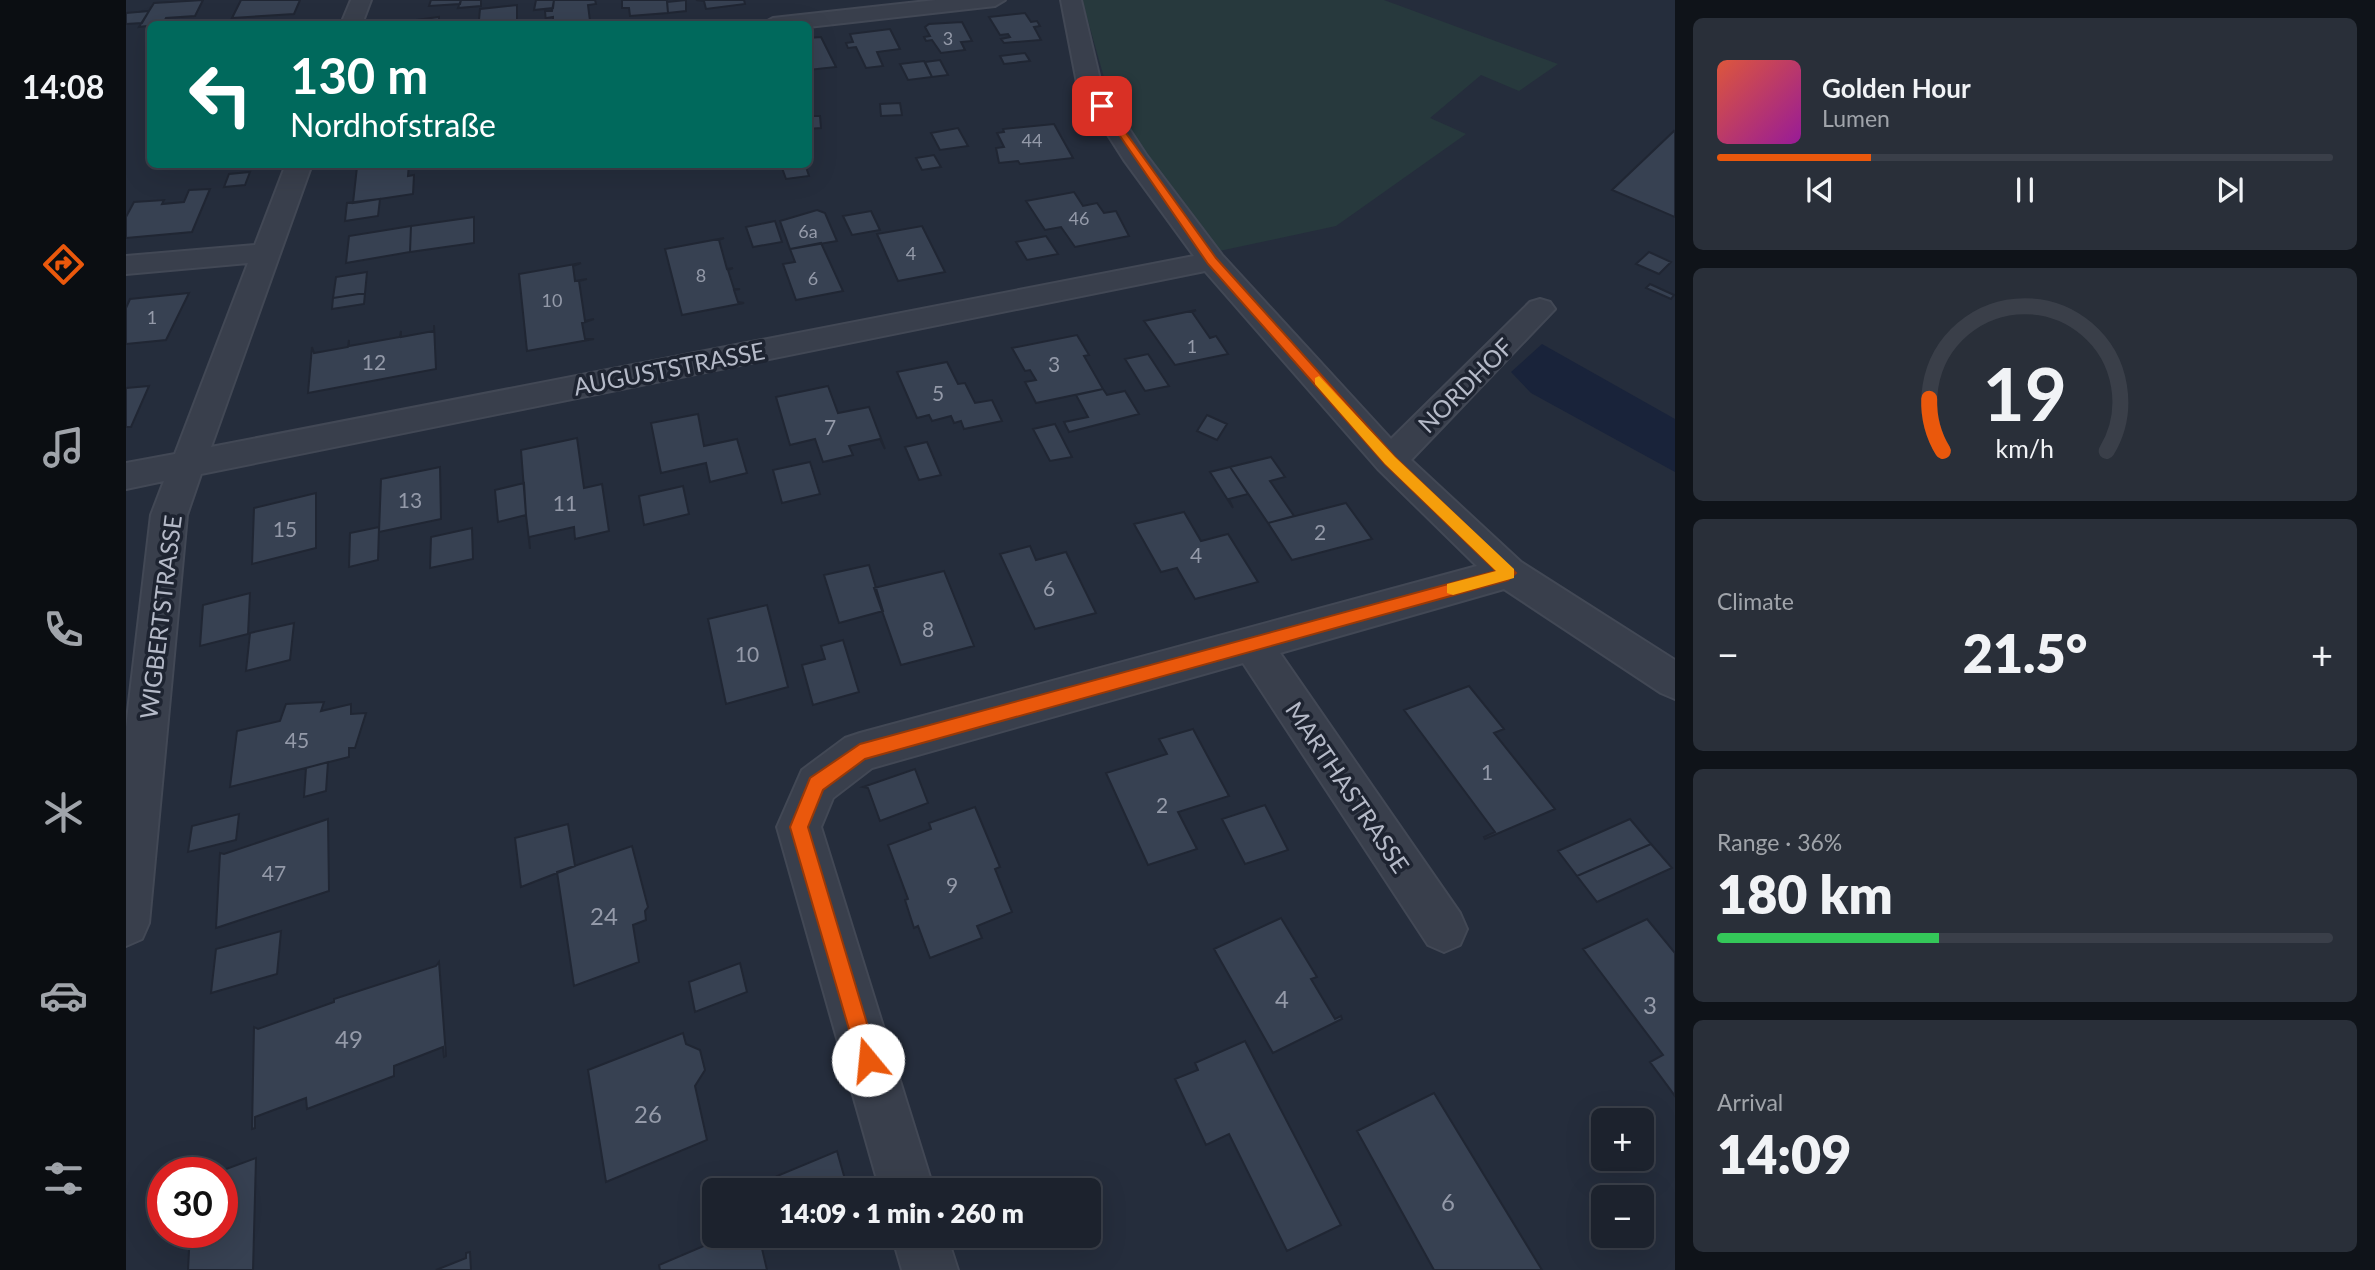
<!DOCTYPE html>
<html lang="en">
<head>
<meta charset="utf-8">
<style>
  :root { --surface:#1c222d; --page:#292f39; --text:#f1f3f6; --muted:#a0a4aa; --line:#3a3f49; --accent:#ea580c }
  body { margin:0; font-family:Lato,sans-serif; background:var(--page); color:var(--text); height:100vh; display:flex; flex-direction:column; font-size:26px; white-space:nowrap }
  * { box-sizing:border-box; margin:0 }
  p { font-size:23px; color:var(--muted) }
  .icon { flex:none; width:38px; height:38px; fill:none; stroke:currentColor; stroke-width:2; stroke-linecap:round; stroke-linejoin:round }
  .map { position:relative; flex:1; overflow:hidden }
  .drawer { display:flex; flex-direction:column; gap:18px; padding:18px; background:#0f1319; width:700px }
  .drawer>* { flex:none }
  .guide { position:absolute; left:21px; top:21px; width:665px; height:147px; border-radius:10px; box-shadow:0 7px 28px #0002,0 0 0 2px var(--line); background:#00695c; color:#fff; overflow:hidden }
  .tools { position:absolute; left:1465px; top:1108px; display:grid; gap:14px }
  .tools a { display:grid; place-items:center; width:63px; height:63px; border-radius:10px; background:var(--surface); box-shadow:0 7px 28px #0002,0 0 0 2px var(--line); font-size:35px }
  .speed { position:absolute; left:21px; top:1157px; display:flex; gap:14px; font-size:35px; font-weight:700; text-align:center }
  .speed>* { display:grid; place-content:center; width:91px; height:91px; border-radius:50%; background:var(--surface); box-shadow:0 7px 28px #0002,0 0 0 2px var(--line); line-height:1 }
  .speed .limit { border:10px solid #d22; background:#fff; color:#111 }
  .pin { position:absolute; display:grid; place-items:center; width:60px; height:60px; color:#fff; margin:-30px; border-radius:14px; box-shadow:0 4px 10px #0006 }
  .me { position:absolute; width:77px; margin:-38px; rotate:343deg; stroke-linejoin:round; filter:drop-shadow(0 0 5px #0008) }
  .turn { display:flex; align-items:center; gap:24px; height:147px; padding:0 28px; font-size:32px }
  .turn .icon { width:91px; height:91px; stroke-width:2.5 }
  .turn b { display:block; font-size:49px; line-height:60px }
  .big { font-size:52px; font-weight:800; line-height:1.1 }
  .drawer .tile { flex:1; display:flex; flex-direction:column; justify-content:center; gap:10px; min-width:0; padding:0 24px; border-radius:10px; background:var(--page) }
  .drawer .dial { align-items:center; gap:0 }
  .dial svg { height:182px; overflow:visible; fill:none; stroke:var(--line); stroke-width:7; stroke-linecap:round; text-anchor:middle }
  .dial text { fill:var(--text); stroke:none }
  .song { display:flex; align-items:center; gap:21px }
  .cover { width:84px; height:84px; border-radius:10px; background:linear-gradient(135deg,hsl(10 70% 55%),hsl(300 70% 35%)) }
  .played { height:7px; border-radius:4px; background:linear-gradient(90deg,var(--accent) 25%,var(--line) 25%) }
  .keys { display:flex; justify-content:space-around; direction:ltr }
  .heat { display:flex; justify-content:space-between; align-items:center; font-size:38px; direction:ltr }
  .charge { height:10px; border-radius:5px; background:linear-gradient(90deg,#34c759 36%,var(--line) 0) }
  .trip { position:absolute; left:576px; top:1178px; width:399px; height:70px; border-radius:10px; background:var(--surface); box-shadow:0 7px 28px #0002,0 0 0 2px var(--line); font-weight:800; line-height:70px; text-align:center }
  main { display:flex; flex:1; min-height:0 }
  .dock { display:flex; flex-direction:column; width:126px; justify-content:space-around; align-items:center; background:#0b0e12; color:var(--muted) }
  .dock .icon { width:49px; height:49px }
  .dock .active { color:var(--accent) }
  .dock b { font-size:32px; color:var(--text) }
  .map>svg:first-child { display:block }
  .green { fill:#27393d }
  .water { fill:#19233a }
  .building { fill:#374152; stroke:#202633; stroke-width:2 }
  .lines { fill:none; stroke-linecap:round; stroke-linejoin:round }
  .minor-casing { stroke:#424855; stroke-width:4 }
  .minor { fill:#393f4c; fill-rule:evenodd }
  .route { fill:#ea580c; stroke:#983908; stroke-width:2 }
  .slow { fill:#f59e0b }
  .labels { text-anchor:middle; dominant-baseline:central; stroke-width:7; stroke-linejoin:round; paint-order:stroke }
  .far-number-label { font-size:18px; fill:#949aa9 }
  .number-label { font-size:21px; fill:#949aa9 }
  .street-label { font-size:24px; fill:#b5bac8; stroke:#1e2431 }
  .near-number-label { font-size:24px; fill:#949aa9 }
</style>
</head>
<body>
<main>
<nav class="dock">
<b>14:08</b>
<svg class="icon active" aria-label="directions" viewBox="0 0 24 24"><path d="M12 3l9 9-9 9-9-9zM9 14v-3h6M13 9l2 2-2 2"/></svg>
<svg class="icon" aria-label="music" viewBox="0 0 24 24"><path d="M9 18V5l10-2v13"/><circle cx="6" cy="18" r="3"/><circle cx="16" cy="16" r="3"/></svg>
<svg class="icon" aria-label="phone" viewBox="0 0 24 24"><path d="M5 4h4l2 5-3 2q2 4 5 5l2-3 5 2v4C11 20 4 13 5 4z"/></svg>
<svg class="icon" aria-label="climate" viewBox="0 0 24 24"><path d="M12 3v18M4 7l16 10M4 17L20 7"/></svg>
<svg class="icon" aria-label="car" viewBox="0 0 24 24"><path d="M5 17H2v-5l4-1 3-4h7l3 4 3 1v5h-3M9 17h6M6 11h13"/><circle cx="7" cy="17" r="2"/><circle cx="17" cy="17" r="2"/></svg>
<svg class="icon" aria-label="filters" viewBox="0 0 24 24"><path d="M4 7h16M4 17h16"/><circle cx="9" cy="7" r="2"/><circle cx="15" cy="17" r="2"/></svg>
</nav>
<div class="map">
<svg width="1549" height="1270" viewBox="0 0 1549 1270">
  <rect width="100%" height="100%" fill="#252d3c"/>
  <path class="green" d="M956 0H1258L1432 64 1393 91 1355 75 1304 118 1340 134 1210 226 1084 253 983 95Z"/>
  <path class="water" d="M1416 344 1549 419V472L1405 393 1385 372Z"/>
  <path class="building" d="M77 0 69 16 40 18 37 24 13 27 28 3Z
    M174 0 168 14 106 18 115 0Z
    M305 0H335L334 4 303 6Z
    M335 0H355V6L332 8Z
    M410 0H428L427 8 408 10Z
    M428 0H469L470 4 462 5 464 21 427 24V17L420 18V22L419 11H426Z
    M496 0H541L542 13 504 16 503 8H496Z
    M560 0V11L542 13 541 2Z
    M570 0H618L619 4 580 9 578 1Z
    M391 5V24H345V21L353 20 354 9Z
    M23 11 16 23 0 24V13Z
    M899 13 905 22 911 21 914 26 908 27 915 40 878 43 875 39 884 37 882 34 874 35 863 17Z
    M313 17V24H276L275 22Z
    M836 22 846 41 835 42 839 50 815 53 806 40 800 41 798 37 804 36 799 27 803 24Z
    M764 29 774 49 751 52 757 66 740 68 730 47 722 48 720 43 727 42 724 34Z
    M695 37 710 67 682 70V38Z
    M899 53 904 61 878 64 874 56Z
    M814 60 822 75 806 77 799 62Z
    M798 61 806 77 782 80 774 64Z
    M774 103 776 115 755 116 754 104Z
    M682 116H694L695 128 682 129Z
    M928 124 947 158 894 164 892 161 873 163 870 148 878 147 871 133 878 132 877 129Z
    M832 128 842 146 814 150 805 133Z
    M1548 131 1549 132V217L1486 190Z
    M808 155 815 167 796 170 790 158Z
    M250 164H283L282 176 288 175 287 194 227 203 231 167Z
    M679 164 683 176 660 179 655 165Z
    M124 172 119 185 98 187 103 174Z
    M84 189 66 232 0 238V217L8 202 38 200 36 204 58 202 63 190Z
    M948 192 957 206 971 203 978 213 990 211 1003 236 949 247 935 227 919 230 900 201Z
    M254 199 252 216 219 221 221 203Z
    M691 210 699 213 711 241 664 249 654 221Z
    M745 211 754 230 726 235 717 216Z
    M348 217V243L284 252 285 226Z
    M649 221 656 242 627 247 620 227Z
    M285 226 284 252 220 263 223 236Z
    M796 226 819 272 772 281 751 234Z
    M920 236 932 254 901 260 890 242Z
    M598 238 593 240 601 269 607 268 602 270 608 289H614L608 290 612 302 618 303 556 315 539 249Z
    M695 243 717 291 670 300 657 264 669 262 664 249Z
    M1523 252 1545 262 1533 274 1510 264Z
    M455 263 447 266 449 281 461 279 453 281 459 321 468 319 456 323 459 339H468L401 351 393 274Z
    M241 272 239 293 207 298 210 277Z
    M1524 284 1548 295 1545 299 1520 288Z
    M63 293 40 340 0 344V308L4 299Z
    M239 293 238 304 206 309 207 298Z
    M1070 310 1066 312 1084 338 1090 336 1102 354 1049 365 1018 321Z
    M308 325 310 369 182 393 186 347 188 353 222 347 223 340V346L274 337 275 331V337L308 331Z
    M951 335 963 355 958 356 977 389 910 403 899 382 910 380 904 370 899 371 886 348Z
    M1022 354 1043 386 1019 391 999 359Z
    M821 362 832 384 839 383 849 403 866 400 876 421 838 429 835 421 828 423 825 416 806 421 803 415 791 418 771 372Z
    M23 386 5 427H0V388Z
    M702 386 712 413 743 407 759 449 754 439 723 446 727 455 697 462 689 439 664 445 650 397Z
    M977 389 981 395 999 391 1013 414 943 432 938 422 962 417 950 395Z
    M572 414 578 446 611 439 621 473 584 482 580 463 535 473 525 423Z
    M1081 415 1101 424 1091 440 1071 431Z
    M929 424 946 457 924 461 907 429Z
    M451 438 458 488 476 484 483 531 449 539 448 527 403 537 404 549 400 515 395 450Z
    M801 442 815 475 793 480 779 447Z
    M1145 457 1159 477 1144 481 1168 516 1142 523 1104 467Z
    M684 462 694 494 656 503 647 470Z
    M314 467 315 519 253 532 255 479Z
    M1104 467 1122 494 1103 499 1107 508 1084 472Z
    M398 483 400 515 372 522 369 490Z
    M557 486 563 514 518 525 513 496Z
    M190 493V548L126 564 128 508Z
    M1220 503 1246 539 1166 560 1142 523Z
    M1058 512 1075 541 1102 534 1132 582 1069 599 1051 568 1035 572 1008 524Z
    M253 527 252 560 223 567 224 533Z
    M346 528 347 559 304 568 305 537Z
    M904 546 910 560 940 552 970 613 909 629 874 554Z
    M743 565 757 611 713 623 698 575Z
    M818 571 848 646 775 665 748 588Z
    M124 593 122 634 74 646 77 605Z
    M641 605 662 687 600 704 582 619Z
    M168 623 164 660 120 671 124 633Z
    M717 640 733 692 687 705 676 665 699 659 695 646Z
    M1343 686 1378 729 1368 733 1429 809 1359 839 1358 837 1369 832 1278 710Z
    M198 702 195 711 225 704V714L240 713 229 748H223V757L104 787 111 731 154 721 160 704Z
    M1067 729 1103 796 1052 812 1071 849 1022 865 980 773 1041 754 1033 739Z
    M202 762 200 791 178 797 180 768Z
    M789 769 802 803 754 821 742 788 737 787Z
    M1139 805 1162 850 1119 864 1096 819Z
    M849 807 874 867 869 869 886 912 851 926 856 938 804 958 792 926 788 928 779 900 782 899 762 845 805 829 803 823Z
    M113 814 110 840 62 852 66 826Z
    M202 819 203 891 90 928 94 853 98 854Z
    M1504 819 1525 844 1451 876 1432 851Z
    M442 824 449 866 395 887 389 838Z
    M1525 844 1546 868 1471 902 1451 876Z
    M506 846 522 907 519 911 520 920 507 925 513 962 448 986 431 872Z
    M1155 918 1191 977 1185 979 1209 1019 1215 1016 1216 1019 1147 1053 1088 949Z
    M1521 919 1549 953V1096L1524 1062 1537 1055 1457 949Z
    M155 931 151 974 85 993 90 949Z
    M313 962 320 1056 318 1057 317 1047 268 1066V1076L181 1109 180 1098 129 1117V1128L126 1129 128 1027 132 1029 208 1002V999L310 966Z
    M614 963 621 992 569 1012 563 982Z
    M557 1033 560 1044 574 1050 579 1070 569 1086 581 1140 480 1182 462 1070Z
    M1119 1041 1215 1225 1161 1251 1103 1134 1080 1145 1049 1079 1072 1070 1069 1063Z
    M1308 1093 1416 1270H1308L1231 1131Z
    M711 1151 722 1190H655L651 1176Z
    M130 1158 127 1270H62L64 1232H96V1172H92Z
    M601 1236H633L641 1270H534L533 1265Z
    M344 1252 345 1270H310L340 1258V1253Z"/>
  <g class="lines">
    <g class="minor-casing">
      <path id="minor" d="M225 0H245L236 24H215Z
        M810 0H879L869 6 682 27 636 24 647 18Z
        M935 0H955L976 88 1021 156 1096 255 1265 439 1404 302 1414 299 1424 302 1429 309 1285 460 1395 562 1549 660V699L1535 693 1378 589 1154 653 1334 913 1341 929 1334 945 1318 952 1302 945 1117 663 746 768 707 798 695 827 808 1190H754L651 827 676 770 719 738 734 733 1351 566 1252 469 1079 271 75 474 61 515 23 923 16 939 0 946V728L25 515 38 481 0 489V463L49 454 122 263 0 274V256L129 245 160 164H186L85 447 1068 256 998 160 952 88Z
        M766 1236H821L832 1270H776Z"/>
    </g>
    <use href="#minor" class="minor"/>
  </g>
  <path class="route" d="M972 104H979L1090 258 1269 457 1390 573 1382 580 739 759 697 790 682 827 752 1060 749 1068 742 1071 735 1068 732 1060 664 827 684 778 734 744 1370 571 1259 464 1082 264Z"/>
  <path class="slow" d="M1193 376 1269 457 1388 569V578L1327 595 1321 593V584L1370 571 1259 464 1189 384V378Z"/>
  <g class="labels">
    <g class="far-number-label">
      <text x="822" y="38">3</text>
      <text x="906" y="140">44</text>
      <text x="953" y="218">46</text>
      <text x="682" y="231">6a</text>
      <text x="785" y="253">4</text>
      <text x="575" y="275">8</text>
      <text x="687" y="278">6</text>
      <text x="426" y="300">10</text>
      <text x="26" y="317">1</text>
      <text x="1066" y="346">1</text>
    </g>
    <g class="number-label">
      <text x="248" y="361">12</text>
      <text x="928" y="363">3</text>
      <text x="812" y="392">5</text>
      <text x="704" y="426">7</text>
      <text x="284" y="499">13</text>
      <text x="439" y="502">11</text>
      <text x="159" y="528">15</text>
      <text x="1194" y="531">2</text>
      <text x="1070" y="554">4</text>
      <text x="923" y="587">6</text>
      <text x="802" y="628">8</text>
      <text x="621" y="653">10</text>
      <text x="171" y="739">45</text>
      <text x="1361" y="771">1</text>
      <text x="1036" y="804">2</text>
      <text x="148" y="872">47</text>
      <text x="826" y="884">9</text>
    </g>
    <g class="street-label">
      <text transform="translate(543 368) rotate(-11)">AUGUSTSTRASSE</text>
      <text transform="translate(1339 385) rotate(-45)">NORDHOF</text>
      <text transform="translate(34 617) rotate(-83)">WIGBERTSTRASSE</text>
      <text transform="translate(1222 787) rotate(56)">MARTHASTRASSE</text>
    </g>
    <g class="near-number-label">
      <text x="478" y="915">24</text>
      <text x="1156" y="998">4</text>
      <text x="1524" y="1004">3</text>
      <text x="223" y="1038">49</text>
      <text x="522" y="1113">26</text>
      <text x="1322" y="1201">6</text>
    </g>
  </g>
</svg>
<div class="tools">
<a>+</a>
<a>−</a>
</div>
<div class="speed"><div class="limit">30</div></div>
<div class="pin" style="left:976px;top:106px;background:#d93025"><svg class="icon" aria-label="arrive" viewBox="0 0 24 24"><path d="M6 21V4h12l-3 4 3 4H6"/></svg></div>
<svg class="me" style="left:742px;top:1060px" viewBox="-20 -20 40 40"><circle r="19" fill="#fff"/><path d="M0-13L10 11 0 6-10 11z" fill="#ea580c"/></svg>
<div class="trip">14:09 · 1 min · 260 m</div>
<div class="guide">
<div class="turn"><svg class="icon" aria-label="left" viewBox="0 0 24 24"><path d="M17 20v-9H6M10 6l-5 5 5 5"/></svg><div><b>130 m</b>Nordhofstraße</div></div>
</div>
</div>
<section class="drawer">
<div class="tile">
<div class="song"><i class="cover"></i><div><b>Golden Hour</b><p>Lumen</p></div></div>
<div class="played"></div>
<div class="keys"><svg class="icon" aria-label="previous" viewBox="0 0 24 24"><path d="M18 5L8 12l10 7zM5 5v14"/></svg><svg class="icon" aria-label="pause" viewBox="0 0 24 24"><path d="M8 5v14M16 5v14"/></svg><svg class="icon" aria-label="next" viewBox="0 0 24 24"><path d="M6 5l10 7-10 7zM19 5v14"/></svg></div>
</div>
<div class="tile dial"><svg viewBox="0 0 100 80">
<path d="M14 69A42 42 0 1 1 86 69"/>
<path d="M14 69A42 42 0 0 1 8 46" stroke="#ea580c"/>
<text x="50" y="56" font-size="32" font-weight="700">19</text>
<text x="50" y="72" font-size="11">km/h</text>
</svg></div>
<div class="tile"><p>Climate</p>
<div class="heat"><a>−</a><b class="big">21.5°</b><a>+</a></div>
</div>
<div class="tile"><p>Range · 36%</p><b class="big">180 km</b><div class="charge"></div></div>
<div class="tile"><p>Arrival</p><b class="big">14:09</b></div>
</section>
</main>
</body>
</html>
